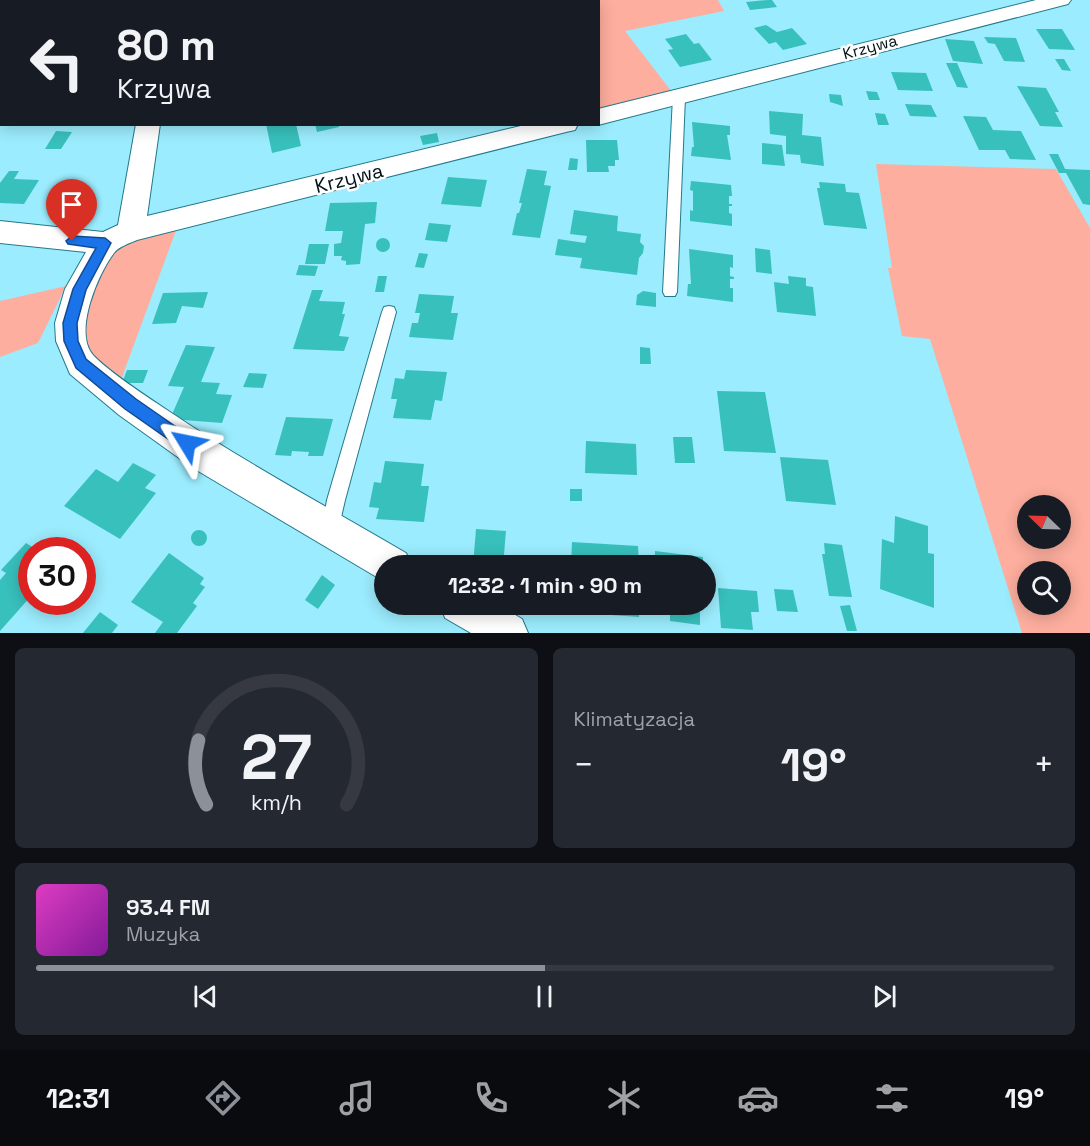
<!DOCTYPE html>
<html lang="pl">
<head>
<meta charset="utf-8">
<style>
  :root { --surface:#171b24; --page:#242831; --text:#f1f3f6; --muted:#9ea1a6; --line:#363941; --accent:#8c9099 }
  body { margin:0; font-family:"Space Grotesk",sans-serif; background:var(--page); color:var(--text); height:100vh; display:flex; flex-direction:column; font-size:22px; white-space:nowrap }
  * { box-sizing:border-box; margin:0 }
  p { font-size:20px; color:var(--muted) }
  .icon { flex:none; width:33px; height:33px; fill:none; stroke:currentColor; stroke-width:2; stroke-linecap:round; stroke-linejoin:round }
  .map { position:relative; height:633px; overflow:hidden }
  .drawer { display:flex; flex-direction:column; gap:15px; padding:15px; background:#0d0f14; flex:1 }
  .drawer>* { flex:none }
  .banner { position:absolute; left:0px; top:0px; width:600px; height:126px; box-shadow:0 3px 15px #0003; background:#171b24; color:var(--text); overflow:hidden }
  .needle { width:39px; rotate:293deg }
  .fabs { position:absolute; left:1017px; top:495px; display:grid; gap:12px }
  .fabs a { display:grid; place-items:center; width:54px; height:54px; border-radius:50%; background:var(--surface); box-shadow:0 3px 15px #0003; font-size:30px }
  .speed { position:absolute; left:18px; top:537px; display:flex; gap:12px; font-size:30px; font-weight:700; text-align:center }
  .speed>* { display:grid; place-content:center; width:78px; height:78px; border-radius:50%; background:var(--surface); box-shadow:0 3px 15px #0003; line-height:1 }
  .speed .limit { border:9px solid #d22; background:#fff; color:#111 }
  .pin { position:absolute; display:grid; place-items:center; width:51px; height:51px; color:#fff; margin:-62px -26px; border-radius:50% 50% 50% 0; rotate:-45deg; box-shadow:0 0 6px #0007 }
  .pin .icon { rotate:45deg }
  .me { position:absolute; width:66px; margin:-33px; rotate:305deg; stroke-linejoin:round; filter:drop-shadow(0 0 4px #0008) }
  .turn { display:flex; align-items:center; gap:21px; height:126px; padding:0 18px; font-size:27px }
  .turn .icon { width:78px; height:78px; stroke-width:2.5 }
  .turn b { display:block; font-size:42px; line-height:51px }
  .big { font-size:45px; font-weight:600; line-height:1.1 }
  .drawer .tile { flex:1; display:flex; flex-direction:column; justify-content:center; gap:9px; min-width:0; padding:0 21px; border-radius:9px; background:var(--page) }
  .drawer .dial { align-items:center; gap:0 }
  .dial svg { height:156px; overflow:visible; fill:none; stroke:var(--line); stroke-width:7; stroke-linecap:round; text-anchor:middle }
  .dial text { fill:var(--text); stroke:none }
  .song { display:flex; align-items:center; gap:18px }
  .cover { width:72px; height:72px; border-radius:9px; background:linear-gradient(135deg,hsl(310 70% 55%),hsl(290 70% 35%)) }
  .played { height:6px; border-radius:3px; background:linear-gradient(90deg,var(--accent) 50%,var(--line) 50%) }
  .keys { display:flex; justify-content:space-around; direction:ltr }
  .heat { display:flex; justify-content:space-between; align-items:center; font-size:33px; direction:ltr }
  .drawer .tiles { flex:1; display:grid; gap:15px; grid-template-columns:1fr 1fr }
  .tile:last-child { grid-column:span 2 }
  .trip { position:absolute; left:374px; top:555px; width:342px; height:60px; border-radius:30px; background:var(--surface); box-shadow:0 3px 15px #0003; font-weight:600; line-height:60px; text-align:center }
  .tabs { display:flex; height:96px; justify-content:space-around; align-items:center; background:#090b0e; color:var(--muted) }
  .tabs .icon { width:42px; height:42px }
  .tabs .selected { color:var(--accent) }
  .tabs b { font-size:27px; color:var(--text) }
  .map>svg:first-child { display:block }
  .green { fill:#fdae9e; fill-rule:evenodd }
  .building { fill:#38c0bc }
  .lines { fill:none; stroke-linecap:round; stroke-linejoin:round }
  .lane-casing { stroke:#237989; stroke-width:2 }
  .street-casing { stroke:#237989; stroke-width:2 }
  .lane { fill:#fff; fill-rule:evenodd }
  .street { fill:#fff; fill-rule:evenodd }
  .route { fill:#1a73e8; stroke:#114b97; stroke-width:1.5 }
  .labels { text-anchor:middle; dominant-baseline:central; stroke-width:5; stroke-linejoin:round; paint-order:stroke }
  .far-street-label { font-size:16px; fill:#001014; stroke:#fefefe }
  .street-label { font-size:20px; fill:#001014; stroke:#fefefe }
</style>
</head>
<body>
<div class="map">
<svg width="1090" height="633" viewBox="0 0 1090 633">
  <rect width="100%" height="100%" fill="#9becfe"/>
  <path class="green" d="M452 0H718L724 11 625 31 672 92 599 111 598 2Z
    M876 164 1056 169 1090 228V633H1022L930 339 902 336 888 268H892ZM1028 506H1060V538H1028ZM1028 572H1060V604H1028Z
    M178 225 118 388C104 372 86 357 80 336 71 311 104 255 126 241 140 232 162 230 178 225Z
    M66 286 38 343 0 357V301Z"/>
  <path class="building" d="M768 0H772L777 7 750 10 746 2Z
    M766 25 777 32 792 28 807 44 783 50 776 42 769 44 754 28Z
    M1036 29H1062L1075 50 1049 49Z
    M686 34 694 44 699 43 712 60 680 67 668 50 673 49 665 39Z
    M984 37 1016 38 1025 62 1004 61 995 44 988 43Z
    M945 39 974 41 983 64 953 61Z
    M1055 59H1064L1071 71 1062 70Z
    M946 63H957L968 88 957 87Z
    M891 72 926 73 933 91 898 90Z
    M1017 86 1046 88 1059 112H1055L1063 127 1040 126Z
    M866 91 877 92 880 100H869Z
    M829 94 841 95 843 106 830 102Z
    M905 104 931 105 937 117 910 116Z
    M769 111 803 114 802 135 821 137 824 166 801 163 800 155 786 154V136L770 134Z
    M875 113 885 114 889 125H878Z
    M963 116 986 117 993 130 1021 131 1036 160 1010 159 1005 150H979Z
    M692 122 730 126V135H727L731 160 691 156 692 147H694Z
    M266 124H296L301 146 272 153Z
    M315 124H338L339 127 317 132Z
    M56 131 72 132 61 149H45Z
    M437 133 439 142 423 145 420 136Z
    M586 140H617L619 160H615V166H608L609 172H587Z
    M762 143 782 145 785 166 762 164Z
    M1049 154H1058L1065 169 1090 170V205L1083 204 1066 173H1059Z
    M570 158 578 159 577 170H568Z
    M527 169 547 171 544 185 551 186 540 238 512 235 517 213H519L522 203H519Z
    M9 171H19L14 179 39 180 24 204 0 203V183Z
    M448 177 487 180 481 207 441 204Z
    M691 181 731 185 732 196H729V204H732V206H729V213L732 214V226L690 221V210L693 211V191L690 190Z
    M819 182 845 184 846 192 859 193 867 229 824 225 817 188H820Z
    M377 202 375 223 365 224 360 264 346 265V261L341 260 342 256H334V244L341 243 343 231H325L330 203Z
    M574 210 618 216 617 231 641 234 640 242 644 246 643 253 639 258 637 275 580 268 582 258 555 255 558 239 585 243 587 236 570 234Z
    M429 223 451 225 447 242 425 240Z
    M376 245a7 7 0 1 1 14 0a7 7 0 1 1-14 0Z
    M309 244H329L325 264H305Z
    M755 248 770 250 772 274 756 272Z
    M689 249 733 255V268L730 267V276L734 277V279H730V288H733V302L687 296 688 284H691Z
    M419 253 428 254 424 268 415 267Z
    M299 265 318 266 315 276 296 275Z
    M378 276H387L384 292H375Z
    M788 276 806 278V286L813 287 816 316 777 312 774 282 789 284Z
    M312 290H323L319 301 345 302 342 314H345L339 336 349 337 344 351 293 349Z
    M643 291 656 293V307L636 305 637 295Z
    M208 292 203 308 182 306 176 323 152 324 163 293Z
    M419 294 454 296 451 313H458L453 340 409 337 412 323H418L420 313H415Z
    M186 345 215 347 201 382 220 383 216 394 232 395 222 423 170 419 184 387 168 386Z
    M640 347 650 348 651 364H640Z
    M127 370H148L143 383H122Z
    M406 370 447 372 442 401 435 400 431 420 393 418 397 399H391L395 378 404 379Z
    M249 373 267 374 263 388 243 387Z
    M717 391 765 392 776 453 724 451Z
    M286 417 333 419 323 456H308L309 452 292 451 291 456 275 455Z
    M673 437H692L695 463H675Z
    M586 441 636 444 637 475 585 473Z
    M780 457 828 460 836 505 786 501Z
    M385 461 424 464 421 486H429L424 522 376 519 379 508 369 507 374 482 381 483Z
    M133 463 156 475 145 488 156 493 120 539 64 506 96 469 118 482Z
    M570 489H582V501H570Z
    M895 516 928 526V553L934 554V608L880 589 882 539 894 543Z
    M476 529 506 531 503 566H473Z
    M191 538a8 8 0 1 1 16 0a8 8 0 1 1-16 0Z
    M572 542 638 546 639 566H571Z
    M26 543 37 550H32V595L0 631V580L6 573 1 570Z
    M824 543 842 545 852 597 829 596 822 554H825Z
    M655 551 703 557V566H655Z
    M169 553 204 578 200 584 205 587 193 603 197 606 177 633H155L163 622 131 602Z
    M322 575 335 585 318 609 305 600Z
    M718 588 757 591 759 612H751L753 630 721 628Z
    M774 589 793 590 798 612 777 611Z
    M570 604H639V617L570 612Z
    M670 604H700V625L670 621Z
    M850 605 857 631H847L840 606Z
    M100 612 118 625 112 633H83Z"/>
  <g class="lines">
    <g class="lane-casing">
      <path id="lane" d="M679 93 685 97 677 292 675 296H665L663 292 673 97Z
        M389 306 394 307 396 312 345 500 337 535 331 538 325 535 322 529 327 500 382 312 384 307Z"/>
    </g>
    <g class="street-casing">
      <path id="street" d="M1036 0H1071L1068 4 598 125 596 124H598V109Z
        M136 124H160L147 216 529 124H578L575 130 566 132 137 240C130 243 118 247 114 253 98 274 73 332 93 355 109 372 146 396 167 410 244 462 326 506 406 553L412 566H384V581L380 579 193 468 119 415 70 374 56 341 55 323 65 289 86 252 0 243V221L103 232 118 225Z
        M440 604H497L522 619 528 633H471L445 618Z"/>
    </g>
    <use href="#lane" class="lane"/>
    <use href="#street" class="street"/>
  </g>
  <path class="route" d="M72 236 105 238 111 243 86 290 77 323 78 341 86 359 136 399 192 438 194 443 192 448 187 450 181 448 125 409 76 368 64 341 63 323 73 289 96 248 68 244 66 241Z"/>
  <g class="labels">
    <g class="far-street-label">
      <text transform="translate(870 47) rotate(-15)">Krzywa</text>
    </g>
    <g class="street-label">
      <text transform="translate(349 178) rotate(-14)">Krzywa</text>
    </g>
  </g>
</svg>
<div class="fabs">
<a><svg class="needle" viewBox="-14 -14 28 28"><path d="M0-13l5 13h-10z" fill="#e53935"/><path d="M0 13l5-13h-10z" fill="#9ea1a6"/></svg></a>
<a><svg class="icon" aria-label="search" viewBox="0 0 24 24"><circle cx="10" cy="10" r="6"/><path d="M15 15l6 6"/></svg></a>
</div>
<div class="speed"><div class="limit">30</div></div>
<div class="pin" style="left:72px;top:241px;background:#d93025"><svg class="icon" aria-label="arrive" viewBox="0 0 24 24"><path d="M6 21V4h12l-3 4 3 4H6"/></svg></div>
<svg class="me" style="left:187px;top:443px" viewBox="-20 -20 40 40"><path d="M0-17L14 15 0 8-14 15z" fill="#1a73e8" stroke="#fff" stroke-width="4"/></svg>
<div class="trip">12:32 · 1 min · 90 m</div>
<div class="banner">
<div class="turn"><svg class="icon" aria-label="left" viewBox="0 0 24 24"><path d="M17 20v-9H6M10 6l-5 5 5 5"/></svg><div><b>80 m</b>Krzywa</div></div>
</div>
</div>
<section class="drawer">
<div class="tiles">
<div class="tile dial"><svg viewBox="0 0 100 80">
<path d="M14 69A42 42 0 1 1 86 69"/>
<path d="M14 69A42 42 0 0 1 10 36" stroke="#8c9099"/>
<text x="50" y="56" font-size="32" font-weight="700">27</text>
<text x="50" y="72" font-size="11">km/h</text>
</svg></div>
<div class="tile"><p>Klimatyzacja</p>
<div class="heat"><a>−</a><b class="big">19°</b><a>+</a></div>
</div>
<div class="tile">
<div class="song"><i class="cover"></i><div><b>93.4 FM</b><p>Muzyka</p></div></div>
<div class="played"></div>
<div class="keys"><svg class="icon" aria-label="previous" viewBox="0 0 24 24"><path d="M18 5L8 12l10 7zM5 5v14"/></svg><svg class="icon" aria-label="pause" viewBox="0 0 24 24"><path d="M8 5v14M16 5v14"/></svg><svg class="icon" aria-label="next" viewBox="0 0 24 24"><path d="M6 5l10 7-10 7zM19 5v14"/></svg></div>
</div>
</div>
</section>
<nav class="tabs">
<b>12:31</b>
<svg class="icon selected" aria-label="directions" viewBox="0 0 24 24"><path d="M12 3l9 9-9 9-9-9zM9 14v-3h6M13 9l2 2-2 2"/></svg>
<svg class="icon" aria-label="music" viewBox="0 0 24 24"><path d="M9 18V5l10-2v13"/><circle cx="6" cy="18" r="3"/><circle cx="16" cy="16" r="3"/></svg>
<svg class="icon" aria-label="phone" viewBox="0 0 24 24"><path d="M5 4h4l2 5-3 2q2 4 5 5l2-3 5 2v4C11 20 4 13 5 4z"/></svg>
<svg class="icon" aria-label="climate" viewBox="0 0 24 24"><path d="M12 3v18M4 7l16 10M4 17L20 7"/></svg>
<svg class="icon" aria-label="car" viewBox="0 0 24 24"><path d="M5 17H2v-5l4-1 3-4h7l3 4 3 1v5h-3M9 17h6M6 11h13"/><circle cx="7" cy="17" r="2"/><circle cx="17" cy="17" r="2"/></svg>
<svg class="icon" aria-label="filters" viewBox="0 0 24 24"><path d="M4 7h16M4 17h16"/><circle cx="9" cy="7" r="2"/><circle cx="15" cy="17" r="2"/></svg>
<b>19°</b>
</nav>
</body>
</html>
